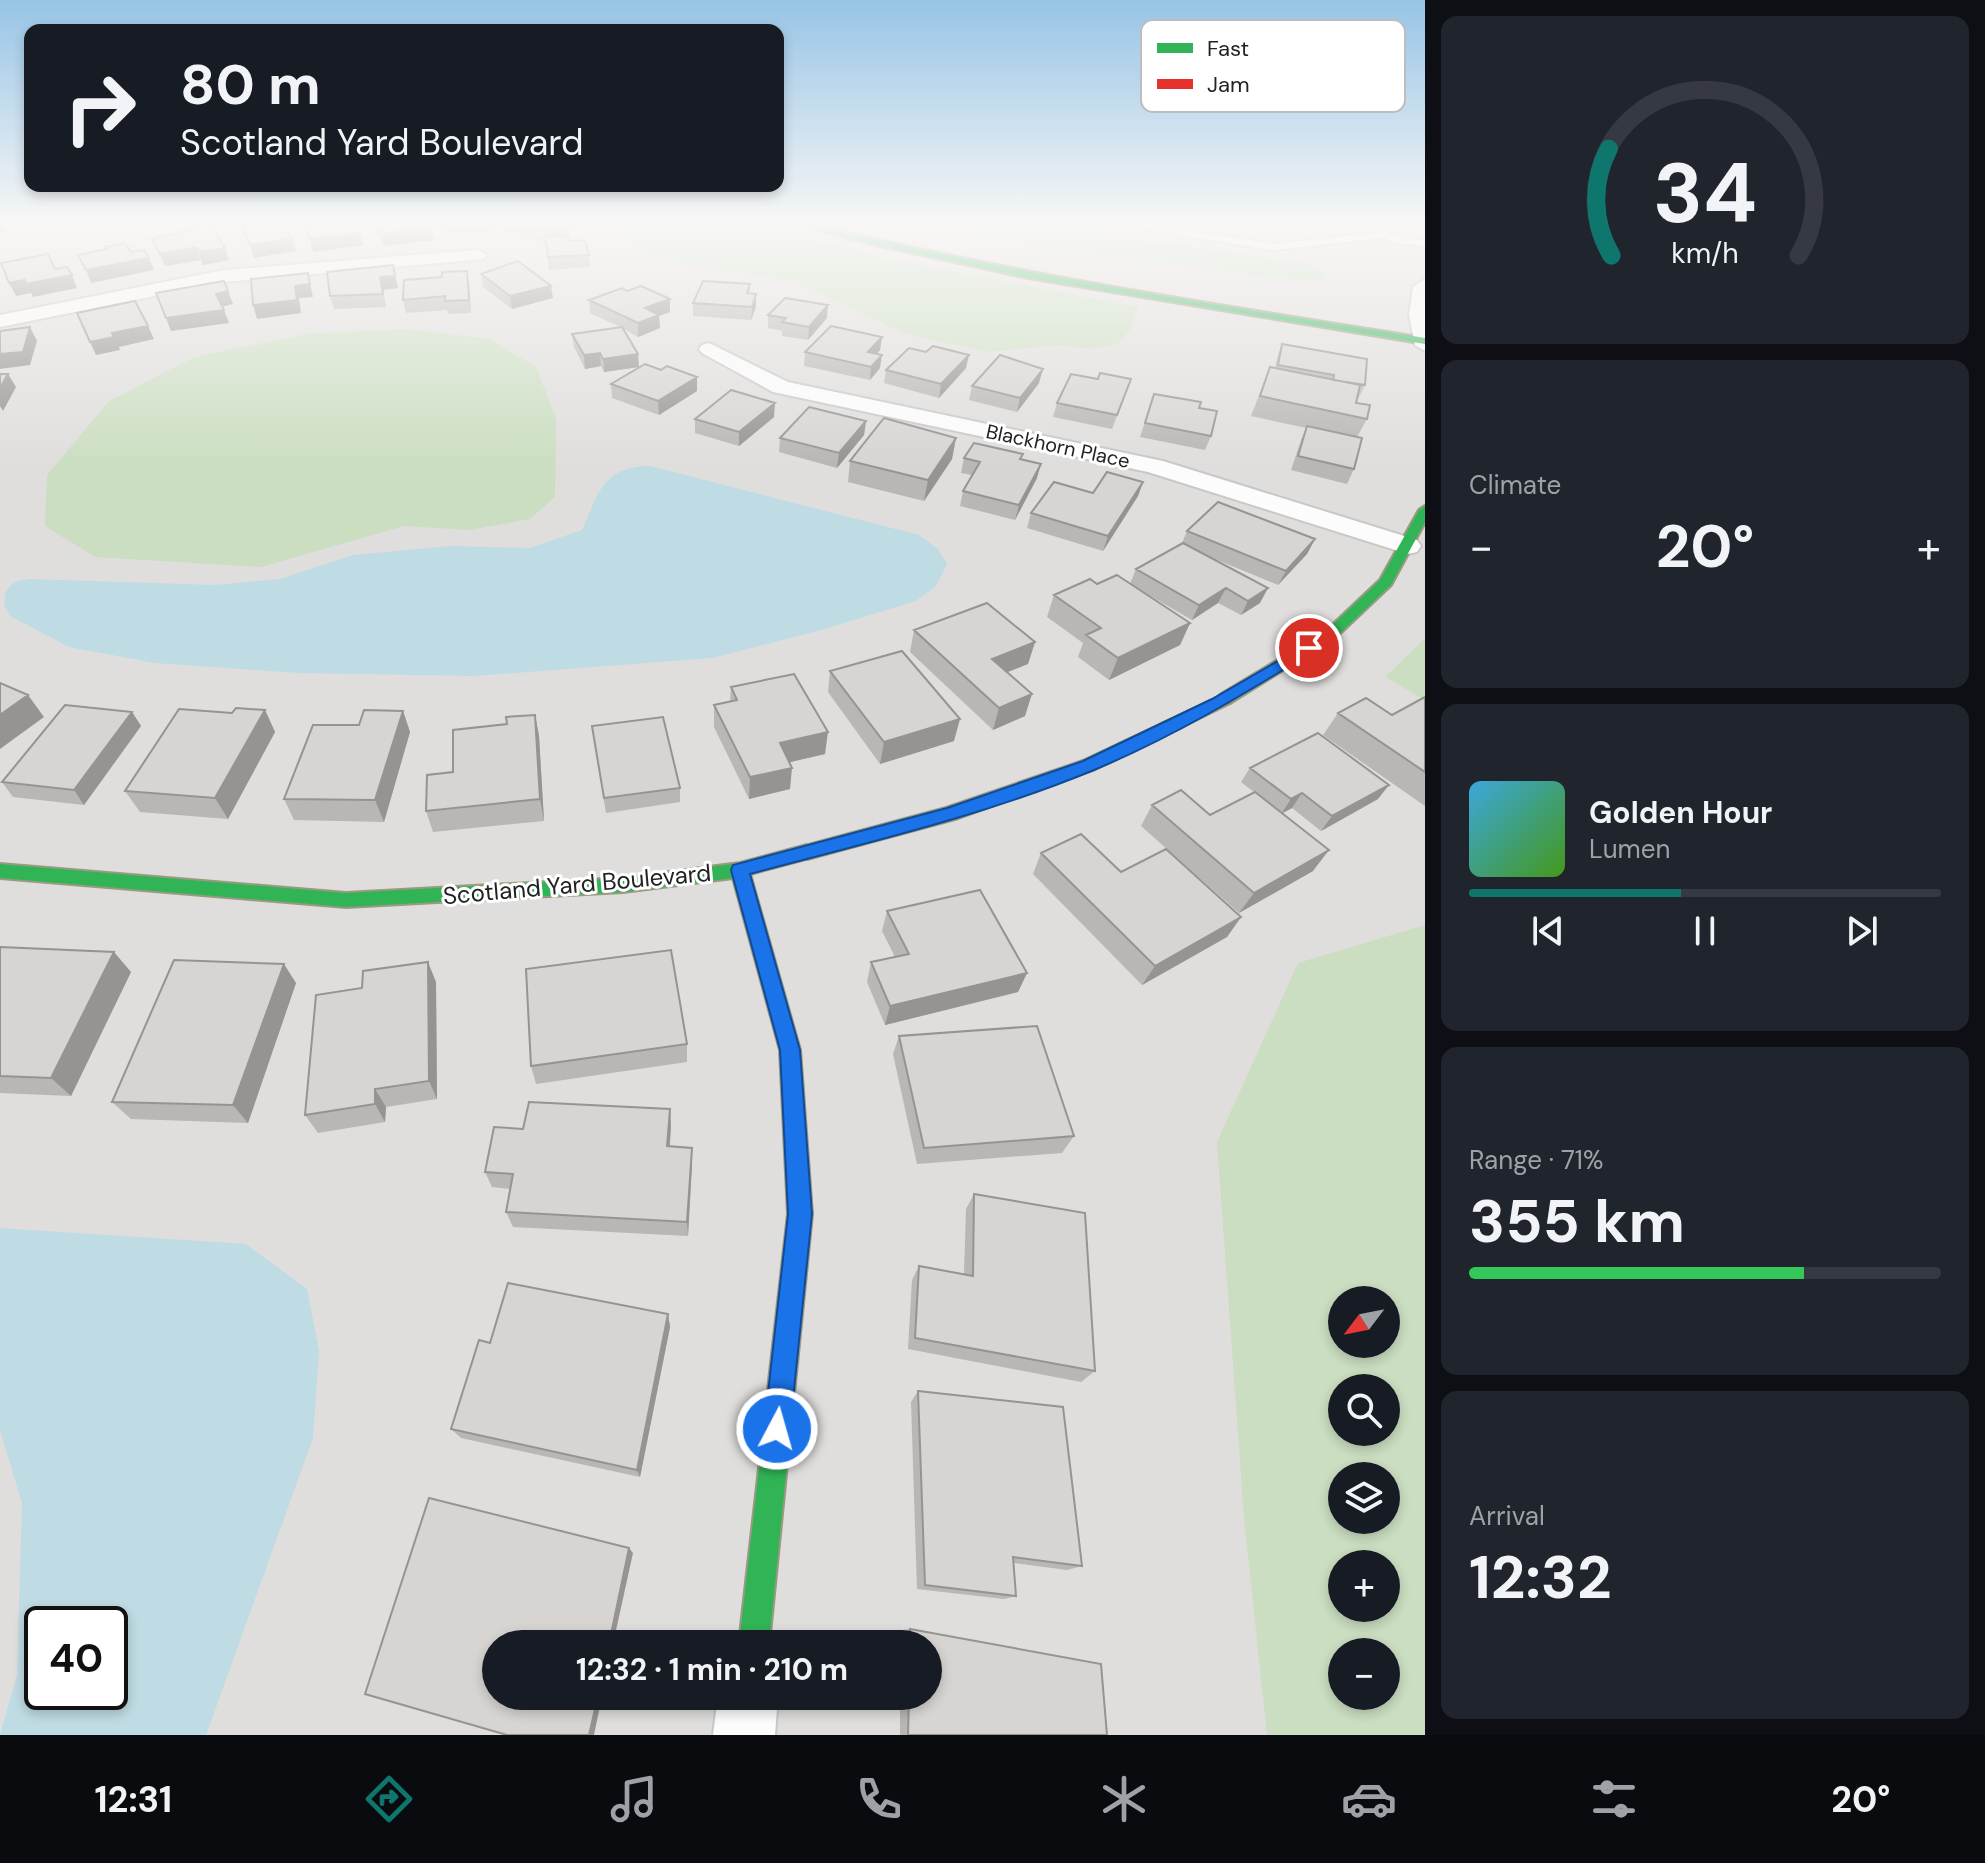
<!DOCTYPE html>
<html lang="en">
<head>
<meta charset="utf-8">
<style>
  :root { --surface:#171b24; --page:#20242c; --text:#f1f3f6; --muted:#9ea1a6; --line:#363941; --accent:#0f766e }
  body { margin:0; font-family:"DM Sans",sans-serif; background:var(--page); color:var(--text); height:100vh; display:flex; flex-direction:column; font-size:30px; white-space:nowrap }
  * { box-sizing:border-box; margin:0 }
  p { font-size:26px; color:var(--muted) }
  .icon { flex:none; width:44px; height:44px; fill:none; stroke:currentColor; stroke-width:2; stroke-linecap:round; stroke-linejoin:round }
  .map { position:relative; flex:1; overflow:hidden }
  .panel { display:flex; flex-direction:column; gap:16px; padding:16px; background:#0d0f14; width:560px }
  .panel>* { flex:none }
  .guide { position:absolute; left:24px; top:24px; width:760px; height:168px; border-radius:16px; box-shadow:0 4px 12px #0003; background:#171b24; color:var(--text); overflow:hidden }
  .needle { width:52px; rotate:238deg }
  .fabs { position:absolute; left:1328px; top:1286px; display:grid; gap:16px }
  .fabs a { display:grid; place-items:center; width:72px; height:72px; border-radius:50%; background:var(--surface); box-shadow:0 4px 12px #0003; font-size:40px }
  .speed { position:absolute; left:24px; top:1606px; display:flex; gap:16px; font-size:40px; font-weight:700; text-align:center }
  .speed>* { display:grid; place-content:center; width:104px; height:104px; border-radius:50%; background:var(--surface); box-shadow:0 4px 12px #0003; line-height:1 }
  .speed .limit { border:4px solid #111; border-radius:12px; background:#fff; color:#111 }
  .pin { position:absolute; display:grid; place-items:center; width:68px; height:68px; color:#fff; margin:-34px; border:4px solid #fff; border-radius:50%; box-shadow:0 2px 8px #0007 }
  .me { position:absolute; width:88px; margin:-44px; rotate:6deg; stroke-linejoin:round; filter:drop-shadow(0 0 6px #0008) }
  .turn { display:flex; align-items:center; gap:28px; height:168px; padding:0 24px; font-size:36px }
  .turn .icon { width:104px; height:104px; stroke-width:2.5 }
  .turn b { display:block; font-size:56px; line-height:68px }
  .big { font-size:60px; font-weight:700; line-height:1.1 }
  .panel .widget { flex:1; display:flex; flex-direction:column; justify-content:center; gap:12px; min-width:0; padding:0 28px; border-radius:16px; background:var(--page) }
  .panel .dial { align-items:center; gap:0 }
  .dial svg { height:208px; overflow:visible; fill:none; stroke:var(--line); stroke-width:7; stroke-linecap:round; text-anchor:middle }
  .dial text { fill:var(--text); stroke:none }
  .song { display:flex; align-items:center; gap:24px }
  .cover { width:96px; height:96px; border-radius:12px; background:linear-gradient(135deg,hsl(200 70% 55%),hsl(100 70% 35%)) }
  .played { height:8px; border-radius:4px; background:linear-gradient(90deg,var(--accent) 45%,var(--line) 45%) }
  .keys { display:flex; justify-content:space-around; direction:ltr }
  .heat { display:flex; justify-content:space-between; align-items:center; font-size:44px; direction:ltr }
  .charge { height:12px; border-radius:6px; background:linear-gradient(90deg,#34c759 71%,var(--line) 0) }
  .trip { position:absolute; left:482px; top:1630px; width:460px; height:80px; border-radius:40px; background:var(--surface); box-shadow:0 4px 12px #0003; font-weight:700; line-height:80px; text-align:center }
  .dock { display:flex; height:128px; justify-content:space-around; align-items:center; background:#090b0e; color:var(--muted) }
  .dock .icon { width:56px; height:56px }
  .dock .on { color:var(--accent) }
  .dock b { font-size:36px; color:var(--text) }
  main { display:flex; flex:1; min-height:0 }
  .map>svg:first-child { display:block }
  .residential { fill:#dfdedc; fill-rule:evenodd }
  .forest { fill:#cbdec1; fill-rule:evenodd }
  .water { fill:#bfdbe3; fill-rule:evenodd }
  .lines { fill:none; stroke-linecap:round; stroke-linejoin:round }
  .lane-casing { stroke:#c9c8c7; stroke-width:4 }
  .street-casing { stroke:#c9c8c7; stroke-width:4 }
  .fast-casing { stroke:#999a82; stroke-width:4 }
  .jam-casing { stroke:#999a82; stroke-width:4 }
  .lane { fill:#fdfcfc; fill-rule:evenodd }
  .street { fill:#fdfcfc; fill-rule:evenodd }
  .fast { fill:#30b455; fill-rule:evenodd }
  .jam { fill:#e5322d; fill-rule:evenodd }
  .wall { fill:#b9b6b5 }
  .shaded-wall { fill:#969493 }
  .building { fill:#d7d4d2; stroke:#969493; stroke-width:2 }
  .route { fill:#1a73e8; stroke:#114b97; stroke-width:2 }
  .labels { text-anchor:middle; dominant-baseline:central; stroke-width:6; stroke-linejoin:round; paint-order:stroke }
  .far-street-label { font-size:20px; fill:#222; stroke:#fff }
  .street-label { font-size:24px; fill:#222; stroke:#fff }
  .key { fill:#fff; stroke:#bdbdbd; stroke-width:2 }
  .key-label { font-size:22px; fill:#222 }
</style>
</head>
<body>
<main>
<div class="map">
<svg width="1425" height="1735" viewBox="0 0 1425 1735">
  <rect width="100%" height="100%" fill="#f0eeeb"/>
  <path class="residential" d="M0 222H923L993 237 1306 262 1014 222H1425V1735H0ZM1342 1300H1386V1344H1342ZM1342 1388H1386V1432H1342ZM1342 1476H1386V1520H1342ZM1342 1564H1386V1608H1342ZM42 1624H110V1692H42ZM496 1644H928V1696H496ZM1342 1652H1386V1696H1342Z"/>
  <path class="forest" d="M626 222H756L881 257 1138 307 1131 328 1119 343 1091 349 1060 345 987 352 906 334 796 282 681 264 642 251 620 226Z
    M923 222H1014L1306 262 1329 276 1312 281 1270 278 993 237Z
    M406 329 490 339 536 367 556 419 555 497 530 519 470 530 404 526 261 567 95 557 45 526 47 475 109 401 195 357 307 334Z
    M1425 638V700L1385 677Z
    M1425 925V1735H1267L1244 1518 1217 1142 1298 963ZM1386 1300V1344H1342V1300ZM1386 1388V1432H1342V1388ZM1386 1476V1520H1342V1476ZM1386 1564V1608H1342V1564ZM1342 1652H1386V1696H1342Z"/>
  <path class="water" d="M650 466 919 535 938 549 947 564 936 586 916 601 818 631 712 658 474 676 299 673 155 663 69 647 10 616 4 604 6 591 14 582 29 579 215 585 280 579 353 555 450 546 530 548 582 530C599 493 602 467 650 466Z
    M0 1228 246 1244 307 1289 319 1351 313 1438 206 1735H0L17 1675 22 1503 0 1430ZM42 1624H110V1692H42Z"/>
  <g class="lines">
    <g class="lane-casing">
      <path id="lane" d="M1135 222 1274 244 1374 233 1368 227 1371 222H1379L1377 227C1391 238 1407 240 1425 240V246L1404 244 1381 238 1274 250 1137 228 1133 225Z
        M1414 222H1425V227Z"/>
    </g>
    <g class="street-casing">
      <path id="street" d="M478 250 487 255 484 259 224 282 0 327V315L224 270Z
        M1425 279V351L1415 345 1409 315 1413 287Z
        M709 343 788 382 1163 461 1417 540 1421 546 1417 552 1408 554 1148 472 773 392 702 353 699 349 702 345Z
        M718 1696H778L775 1735H713Z"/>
    </g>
    <g class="fast-casing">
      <path id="fast" d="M789 222H804C1008 273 1217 305 1425 338V344L1028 278 871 244Z
        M1425 506V522L1391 585 1336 637 1230 703H1220L1217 699 1220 695 1326 631 1380 580 1419 510Z
        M807 845 816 852 813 857 750 874 800 1050 812 1214 769 1644H739L788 1214 780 1050 733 878 623 892 346 907 0 878V864L346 893 623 878 740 863Z"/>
    </g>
    <g class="jam-casing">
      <path id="jam" d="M1225 694 1233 699 1230 703 1095 769 955 819 807 859 798 852 801 847 946 808 1083 761Z"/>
    </g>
    <use href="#lane" class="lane"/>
    <use href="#street" class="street"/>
    <use href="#fast" class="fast"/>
    <use href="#jam" class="jam"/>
  </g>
  <path class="wall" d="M371 222H427L434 240 384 246 372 226Z
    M441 222H496L493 232H443Z
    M503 222H582V226L560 236 589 255 590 267 549 270 545 243 504 231Z
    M211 225 229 260 203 265 201 260 165 266 152 239Z
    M393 265 398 288 383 290 386 307 334 309 330 296Z
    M467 271 471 313 448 314 447 310 406 313 403 300 442 277Z
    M481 274 553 298 512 309 483 287Z
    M750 284V293L756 294V307L751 320 693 316V303Z
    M627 291 670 299V312L659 316 660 328 638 337 624 329 639 367 661 370 697 377V391L659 415 612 398 611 384 639 367 604 372 601 366 585 369 574 347 572 334 620 327 590 313 589 300Z
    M768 315 827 318 808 340 782 336V331L768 328Z
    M882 337 880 350 877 354 880 368 870 380 804 366 805 352Z
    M1282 344 1365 385 1356 403 1367 419 1357 437 1354 469 1347 484 1291 470 1301 440 1306 428 1251 416 1270 367 1275 368 1277 358Z
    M926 352 966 368 939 398 884 383 886 370Z
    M1098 379H1131L1112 429 1053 417 1057 403Z
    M1039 383 1017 412 969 400 972 386Z
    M1154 394 1199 408 1211 436 1205 450 1140 437Z
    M774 417 739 446 695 433V419Z
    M866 421 864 435 837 468 779 452 780 438Z
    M956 438 952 459 924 501 848 482 850 461Z
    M964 458 1022 460 1037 478 1015 520 960 506 963 491 972 475 961 473Z
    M1143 482 1138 496 1103 551 1027 528 1031 513 1093 493Z
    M1187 531 1315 539 1307 554 1278 585 1210 557 1260 603 1241 615 1218 603 1192 620 1130 584 1136 569 1182 543Z
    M1097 584 1190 623 1180 645 1109 680 1078 657 1083 643 1047 617 1054 595Z
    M914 630 1035 642 1028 664 1007 672 1025 716 993 730 910 652Z
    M830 671 954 741 880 764 828 692Z
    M731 687 825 754 789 762 790 789 749 799 714 727V705L730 702Z
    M1425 697V806L1323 735 1338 713 1392 715Z
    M265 710 275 732 228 819 140 812 125 791 232 713Z
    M403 711 410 732 384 822 294 820 284 799 359 725Z
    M132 712 141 726 84 805 13 797 2 782Z
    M535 715 539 736 544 821 433 832 426 811 453 772 507 724Z
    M594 741 680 788V802L606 813Z
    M1250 768 1378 799 1321 831 1292 808 1282 813 1313 871 1239 913 1141 826 1152 805 1210 815 1254 792 1241 782Z
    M1041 853 1121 872 1241 917 1227 937 1142 985 1033 874Z
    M887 911 1027 973 1018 992 885 1025 867 982 871 962 895 957 882 931Z
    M0 947 131 972 71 1096 0 1093Z
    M436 982 437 1099 386 1107 385 1122 318 1133 305 1115Z
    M296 983 248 1123 131 1119 112 1102Z
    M899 1036 1074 1136 1062 1153 917 1164 893 1054Z
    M687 1044V1062L536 1084 531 1066Z
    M670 1109 671 1126 670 1146 692 1148V1164L688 1236 513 1227 506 1212 511 1189 492 1187 485 1172 523 1129Z
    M974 1194 1095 1371 1081 1382 908 1349 912 1280 919 1266 964 1274 966 1209Z
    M668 1314 670 1327 640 1477 461 1438 451 1429 490 1343Z
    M918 1391 1082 1566 1067 1570 1014 1563 1016 1596 1004 1599 917 1589 911 1402Z
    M910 1629 1107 1735H900V1696H928V1644H901L902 1630Z"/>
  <path class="shaded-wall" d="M0 222 6 232 0 235Z
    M563 222H582V226L545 243 544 231Z
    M431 228 434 240 384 246 382 234Z
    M360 233 363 245 313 252 310 239Z
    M292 239 296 251 254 258 250 245Z
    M196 247 201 260 165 266 160 254Z
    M225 248 229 260 203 265 199 252Z
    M149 258 154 270 91 283 86 270Z
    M467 271 469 283 471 313 469 300Z
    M308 273 313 297 299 298 301 313 257 319 253 305 295 286Z
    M72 275 77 288 33 297 31 293 16 296 9 283Z
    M395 276 398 288 383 290 386 307 380 277Z
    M551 286 553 298 512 309 510 296Z
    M228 291 233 304 221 307 216 294Z
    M756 294V307L751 320 752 307Z
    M670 299V312L659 316 660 328 638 337V323L645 308Z
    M828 305 827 318 808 340 809 327Z
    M224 310 229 323 171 331 166 318Z
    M148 326 154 339 119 347 120 350 96 355 90 342 112 333Z
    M30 327 37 341 30 365 0 369V354Z
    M882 337 880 350 867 365 868 352Z
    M600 353 601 366 585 369 584 355Z
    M638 354 639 367 604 372 603 359Z
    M882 355 880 368 870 380 871 367Z
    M969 355 966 368 939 398 941 384Z
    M1043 369 1039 383 1017 412 1020 398Z
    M8 374 16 387 3 411 0 406V388Z
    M697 377V391L659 415 658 401Z
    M775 403 774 417 739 446V432Z
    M866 421 864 435 837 468 839 453Z
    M956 438 952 459 924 501 928 480Z
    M1041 464 1037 478 1015 520 1019 505Z
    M1143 482 1138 496 1103 551 1108 536Z
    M1315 539 1307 554 1278 585 1286 571Z
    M1226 588 1218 603 1192 620 1199 605Z
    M1268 588 1260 603 1241 615 1248 601Z
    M1190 623 1180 645 1109 680 1118 658Z
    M1035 642 1028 664 985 681 992 659Z
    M1032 694 1025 716 993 730 999 708Z
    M28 695 44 717 0 749V715Z
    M265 710 275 732 228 819 215 798Z
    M403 711 410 732 384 822 375 800Z
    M132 712 141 726 84 805 74 790Z
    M535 715 539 736 544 821 540 799Z
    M960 719 954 741 880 764 884 742Z
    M828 732 825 754 778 765 780 743Z
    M792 768 790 789 749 799 750 777Z
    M1389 785 1378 799 1321 831 1332 816Z
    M1302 793 1292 808 1281 814 1291 799Z
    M1329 850 1313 871 1239 913 1254 893Z
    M1241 917 1227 937 1142 985 1155 966Z
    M114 952 131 972 71 1096 51 1078Z
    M428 962 436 982 437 1099 429 1081Z
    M284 964 296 983 248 1123 233 1105Z
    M1027 973 1018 992 885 1025 890 1006Z
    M375 1089 386 1107 385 1122 375 1104Z
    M670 1109 671 1126 668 1162 667 1146Z
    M692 1148V1164L688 1236 687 1222Z
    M668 1314 670 1327 640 1477 637 1470Z
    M629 1548 633 1553 613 1644H609Z
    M598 1696H602L594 1735H589Z"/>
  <path class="building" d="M269 222H284L292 239 250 245 242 226Z
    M303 222H355L360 233 310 239Z
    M374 222H427L431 228 382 234Z
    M515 222H563L544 231Z
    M211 225 225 248 199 252 196 247 160 254 152 239Z
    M568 236 569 241 585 240 589 255 548 257 545 237Z
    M125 243 131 252 144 250 149 258 86 270 78 255 107 249 106 247Z
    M48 254 55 269 67 267 72 275 26 284 25 280 9 283 1 263Z
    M518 261 551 286 510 296 481 274Z
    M393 265 395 276 380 277 383 294 330 296 327 272Z
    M467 271 469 300 445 301V296L403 300 404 280 442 277V272Z
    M308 273 310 284 295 286 297 300 253 305 251 279Z
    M224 281 228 291 216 294 224 310 166 318 156 293Z
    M703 281 750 284 747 293 756 294 752 307 693 303Z
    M641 286 670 299 645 308 659 315 638 323 589 300 622 288 627 291Z
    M785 298 828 305 809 327 782 322 786 318 768 315Z
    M135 301 148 326 112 333 114 337 90 342 77 313Z
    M831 326 882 337 868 352 882 355 871 367 805 352Z
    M30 327 23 352 0 354V331Z
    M622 327 638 354 603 359 600 353 584 355 572 334Z
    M1282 344 1367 359 1365 385 1333 380 1334 375 1278 365Z
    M933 346 969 355 941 384 886 370 909 348 926 352Z
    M1000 355 1043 369 1020 398 972 386Z
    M645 364 661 370 667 366 697 377 658 401 611 384Z
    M1270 367 1360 385 1356 403 1370 405 1367 419 1260 396Z
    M1100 373 1131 379 1117 415 1057 403 1071 374 1098 379Z
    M0 374H8L0 388Z
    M731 390 775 403 739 432 695 419Z
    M1154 394 1201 402 1199 408 1217 411 1211 436 1145 423Z
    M809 407 866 421 839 453 780 438Z
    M884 418 956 438 928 480 850 461Z
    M1307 426 1362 438 1354 469 1298 456Z
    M974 443 1023 454 1020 459 1041 464 1019 505 963 491 980 462 964 458Z
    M1107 472 1143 482 1108 536 1031 513 1054 482 1093 493Z
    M1218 502 1315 539 1286 571 1187 531Z
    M1183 543 1268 588 1248 601 1226 588 1199 605 1136 569Z
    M1117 575 1190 623 1118 658 1086 635 1101 628 1054 595 1090 579 1097 584Z
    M987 603 1035 642 992 659 1032 694 999 708 914 630Z
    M902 651 960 719 884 742 830 671Z
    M794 674 828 732 780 743 792 768 750 777 714 705 737 700 731 687Z
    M0 683 28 695 0 715Z
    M1425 697V772L1338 713 1366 698 1392 715Z
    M65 705 132 712 74 790 2 782Z
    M236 708 265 710 215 798 125 791 179 709 232 713Z
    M364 710 403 711 375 800 284 799 313 725H359Z
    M535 715 540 799 426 811 427 775 453 772V730L507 724 506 717Z
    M663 717 680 788 604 798 592 726Z
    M1318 733 1389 785 1332 816 1302 793 1291 799 1250 768Z
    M1181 790 1210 815 1255 792 1329 850 1254 893 1152 805Z
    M1081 834 1121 872 1166 849 1241 917 1155 966 1041 853Z
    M980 890 1027 973 890 1006 871 962 909 954 887 911Z
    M0 947 114 952 51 1078 0 1076Z
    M671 950 687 1044 531 1066 526 969Z
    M174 960 284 964 233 1105 112 1102Z
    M428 962 429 1081 375 1089V1104L305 1115 316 995 362 988 363 971Z
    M1037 1026 1074 1136 924 1148 899 1036Z
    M529 1102 670 1109 667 1146 692 1148 687 1222 506 1212 513 1174 485 1172 494 1127 523 1129Z
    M974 1194 1085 1213 1095 1371 915 1338 919 1266 973 1276Z
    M508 1283 668 1314 637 1470 451 1429 479 1340 490 1343Z
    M918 1391 1063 1407 1082 1566 1013 1557 1016 1596 925 1585Z
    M429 1498 629 1548 609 1644H496V1696H598L589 1735H507L365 1694Z
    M910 1629 1101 1664 1107 1735H908L909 1696H928V1644H910Z"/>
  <linearGradient id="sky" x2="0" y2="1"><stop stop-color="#97c4e6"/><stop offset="0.48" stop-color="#f8f7f6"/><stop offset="1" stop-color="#f8f7f6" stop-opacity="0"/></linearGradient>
  <rect width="1425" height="465" fill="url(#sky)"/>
  <path class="route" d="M1309 643 1314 645V651C1243 695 1171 738 1094 770 983 816 866 843 750 874L800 1050 812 1214 790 1429 786 1438 777 1442 767 1438 764 1429 788 1214 780 1050 731 870 733 865 947 808 1083 761 1212 699Z"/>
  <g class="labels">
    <g class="far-street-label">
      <text transform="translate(1058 446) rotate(12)">Blackhorn Place</text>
    </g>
    <g class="street-label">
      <text transform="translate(577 884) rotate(-5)">Scotland Yard Boulevard</text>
    </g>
  </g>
  <rect x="1141" y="20" width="264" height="92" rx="12" class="key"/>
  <rect x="1157" y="43" width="36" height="10" fill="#30b455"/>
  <rect x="1157" y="79" width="36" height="10" fill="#e5322d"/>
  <g class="key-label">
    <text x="1207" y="56">Fast</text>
    <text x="1207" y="92">Jam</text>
  </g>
</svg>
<div class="fabs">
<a><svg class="needle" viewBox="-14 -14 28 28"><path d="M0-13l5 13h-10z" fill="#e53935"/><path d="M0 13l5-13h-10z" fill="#9ea1a6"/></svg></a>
<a><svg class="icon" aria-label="search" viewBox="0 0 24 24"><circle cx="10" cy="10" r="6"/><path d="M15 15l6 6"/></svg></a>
<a><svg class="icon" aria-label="layers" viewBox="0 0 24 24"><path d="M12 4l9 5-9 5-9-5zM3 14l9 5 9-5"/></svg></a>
<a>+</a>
<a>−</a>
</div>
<div class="speed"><div class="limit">40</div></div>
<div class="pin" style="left:1309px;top:648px;background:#d93025"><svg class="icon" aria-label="arrive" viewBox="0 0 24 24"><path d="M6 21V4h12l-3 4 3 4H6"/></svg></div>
<svg class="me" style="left:777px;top:1429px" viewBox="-20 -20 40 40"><circle r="17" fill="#1a73e8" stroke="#fff" stroke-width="3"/><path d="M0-11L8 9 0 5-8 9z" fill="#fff"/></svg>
<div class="trip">12:32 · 1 min · 210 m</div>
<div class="guide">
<div class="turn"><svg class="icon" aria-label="right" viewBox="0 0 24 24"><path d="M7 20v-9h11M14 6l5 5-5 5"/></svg><div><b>80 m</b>Scotland Yard Boulevard</div></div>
</div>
</div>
<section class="panel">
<div class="widget dial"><svg viewBox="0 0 100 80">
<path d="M14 69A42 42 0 1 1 86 69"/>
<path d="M14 69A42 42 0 0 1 13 28" stroke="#0f766e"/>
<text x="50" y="56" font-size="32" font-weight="700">34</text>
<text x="50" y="72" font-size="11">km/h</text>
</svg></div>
<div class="widget"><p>Climate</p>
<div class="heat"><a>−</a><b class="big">20°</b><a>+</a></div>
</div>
<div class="widget">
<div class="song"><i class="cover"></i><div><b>Golden Hour</b><p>Lumen</p></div></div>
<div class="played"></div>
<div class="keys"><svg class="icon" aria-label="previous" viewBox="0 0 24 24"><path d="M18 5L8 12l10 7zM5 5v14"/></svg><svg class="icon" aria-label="pause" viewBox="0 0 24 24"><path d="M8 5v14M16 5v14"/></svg><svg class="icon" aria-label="next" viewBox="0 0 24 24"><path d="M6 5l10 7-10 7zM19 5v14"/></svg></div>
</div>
<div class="widget"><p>Range · 71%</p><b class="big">355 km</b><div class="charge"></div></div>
<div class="widget"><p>Arrival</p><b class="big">12:32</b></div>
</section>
</main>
<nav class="dock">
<b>12:31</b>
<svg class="icon on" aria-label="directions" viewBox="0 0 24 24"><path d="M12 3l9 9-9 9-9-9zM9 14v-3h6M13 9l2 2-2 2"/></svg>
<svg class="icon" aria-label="music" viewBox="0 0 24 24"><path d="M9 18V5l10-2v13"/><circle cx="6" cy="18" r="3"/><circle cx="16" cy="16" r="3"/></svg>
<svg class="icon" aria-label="phone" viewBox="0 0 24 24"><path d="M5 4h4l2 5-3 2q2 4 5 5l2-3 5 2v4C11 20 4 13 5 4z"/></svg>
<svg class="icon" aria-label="climate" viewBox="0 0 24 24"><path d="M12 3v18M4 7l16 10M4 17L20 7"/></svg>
<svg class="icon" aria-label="car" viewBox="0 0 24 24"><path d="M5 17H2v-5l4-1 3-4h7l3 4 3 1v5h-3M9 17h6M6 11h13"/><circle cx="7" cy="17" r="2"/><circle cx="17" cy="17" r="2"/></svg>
<svg class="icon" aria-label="filters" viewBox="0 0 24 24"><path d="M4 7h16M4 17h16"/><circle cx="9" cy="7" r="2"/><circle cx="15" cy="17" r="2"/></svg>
<b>20°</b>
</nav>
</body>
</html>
